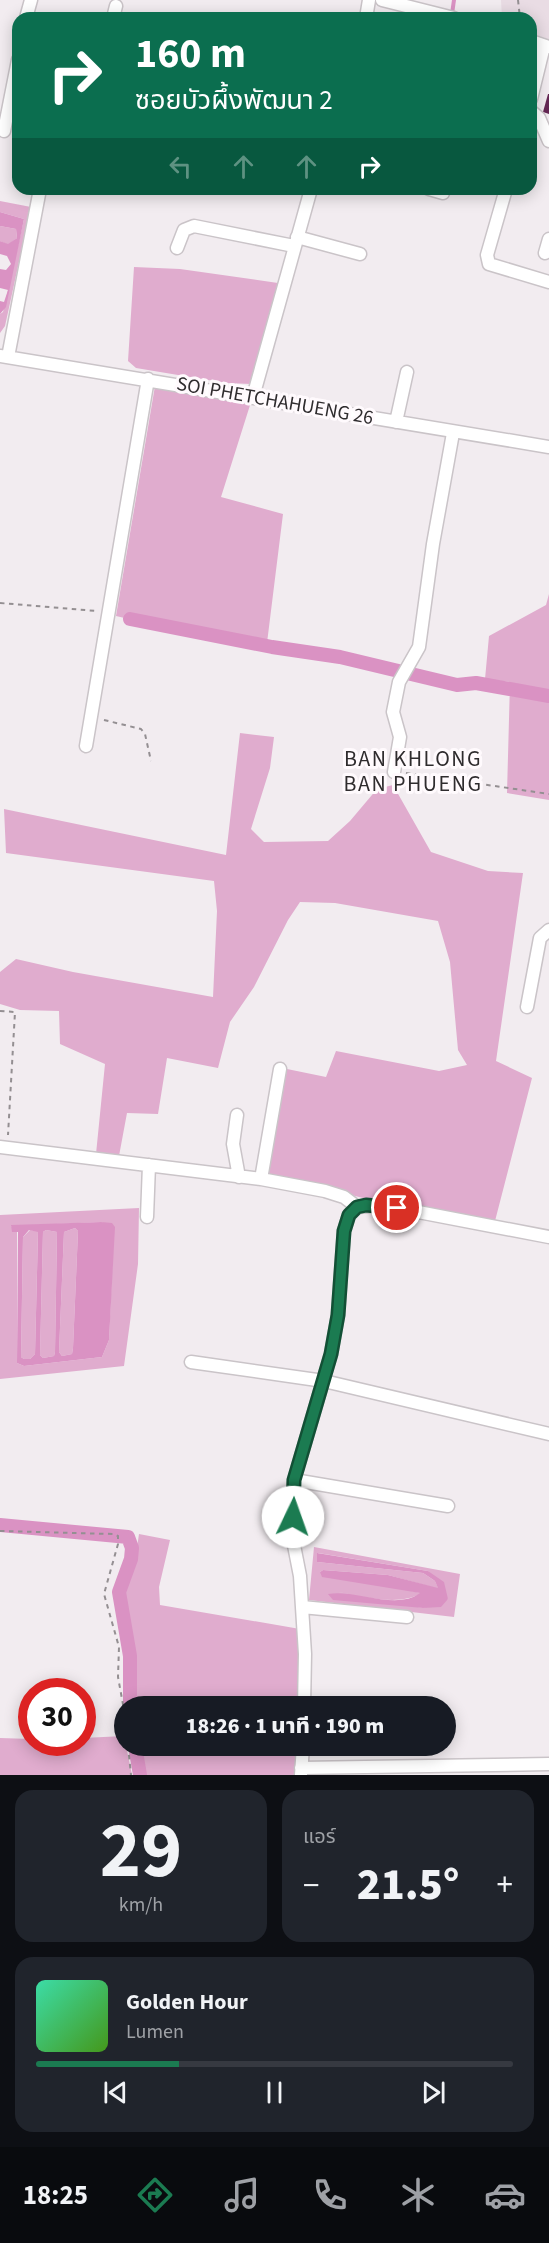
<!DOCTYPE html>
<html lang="th">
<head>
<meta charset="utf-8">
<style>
  :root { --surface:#171b24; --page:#20242c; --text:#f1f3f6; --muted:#9ea1a6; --line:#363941; --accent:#1b7b51 }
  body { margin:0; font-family:"Source Sans 3","Noto Sans Thai",sans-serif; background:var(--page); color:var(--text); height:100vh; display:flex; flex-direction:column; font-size:22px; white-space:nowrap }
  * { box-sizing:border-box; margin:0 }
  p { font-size:20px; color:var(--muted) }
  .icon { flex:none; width:33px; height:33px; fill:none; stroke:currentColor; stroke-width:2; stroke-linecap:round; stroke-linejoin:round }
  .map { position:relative; height:1775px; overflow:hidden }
  .drawer { display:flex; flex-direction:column; gap:15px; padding:15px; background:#0d0f14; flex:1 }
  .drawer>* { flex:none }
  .hud { position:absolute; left:12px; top:12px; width:525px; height:183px; border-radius:18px; box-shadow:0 3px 15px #0003; background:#0b6e4f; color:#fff; overflow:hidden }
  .speed { position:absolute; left:18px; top:1678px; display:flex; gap:12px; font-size:30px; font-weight:700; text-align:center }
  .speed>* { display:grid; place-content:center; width:78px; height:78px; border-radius:50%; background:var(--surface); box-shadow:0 3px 15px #0003; line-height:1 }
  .speed .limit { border:9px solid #d22; background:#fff; color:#111 }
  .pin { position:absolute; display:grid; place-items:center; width:51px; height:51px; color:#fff; margin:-26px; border:3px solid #fff; border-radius:50%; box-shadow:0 2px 6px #0007 }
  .me { position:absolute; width:66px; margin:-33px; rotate:3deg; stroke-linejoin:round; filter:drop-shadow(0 0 4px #0008) }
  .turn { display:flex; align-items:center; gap:21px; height:126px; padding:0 24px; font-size:27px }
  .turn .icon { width:78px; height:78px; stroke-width:2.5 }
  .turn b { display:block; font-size:42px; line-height:51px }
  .lanes { display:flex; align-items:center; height:57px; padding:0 24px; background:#0003; justify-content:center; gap:30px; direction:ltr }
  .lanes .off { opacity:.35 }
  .big { font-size:45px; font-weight:800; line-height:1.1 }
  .drawer .card { flex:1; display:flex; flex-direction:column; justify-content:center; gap:9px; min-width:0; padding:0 21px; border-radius:18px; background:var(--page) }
  .drawer .dial { align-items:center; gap:0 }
  .dial b { font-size:78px; line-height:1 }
  .song { display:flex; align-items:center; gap:18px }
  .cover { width:72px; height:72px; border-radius:9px; background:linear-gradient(135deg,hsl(160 70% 55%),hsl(100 70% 35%)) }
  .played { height:6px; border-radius:3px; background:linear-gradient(90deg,var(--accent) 30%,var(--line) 30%) }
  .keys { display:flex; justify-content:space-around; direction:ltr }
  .heat { display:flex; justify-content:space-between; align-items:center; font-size:33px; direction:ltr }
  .drawer .tiles { flex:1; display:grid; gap:15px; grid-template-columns:1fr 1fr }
  .card:last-child { grid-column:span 2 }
  .trip { position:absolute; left:114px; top:1696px; width:342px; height:60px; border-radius:30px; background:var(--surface); box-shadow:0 3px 15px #0003; font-weight:800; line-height:60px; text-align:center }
  .dock { display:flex; height:96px; justify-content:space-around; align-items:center; background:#090b0e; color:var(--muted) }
  .dock .icon { width:42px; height:42px }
  .dock .selected { color:var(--accent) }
  .dock b { font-size:27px; color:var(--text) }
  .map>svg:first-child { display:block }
  .built { fill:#e9dce4 }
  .green { fill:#e0acce; fill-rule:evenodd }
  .water { fill:#da92c3; fill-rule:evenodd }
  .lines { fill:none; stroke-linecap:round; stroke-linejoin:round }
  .stream { stroke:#da92c3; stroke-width:4 }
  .canal { stroke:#da92c3; stroke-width:14 }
  .building { fill:#652754 }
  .minor-casing { stroke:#cac4c8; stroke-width:15 }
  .path { stroke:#948f92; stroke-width:2; stroke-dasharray:4.5 4.5; stroke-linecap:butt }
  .minor { stroke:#fff; stroke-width:12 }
  .route-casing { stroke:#125035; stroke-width:15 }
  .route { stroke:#1b7b51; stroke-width:10 }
  .labels { text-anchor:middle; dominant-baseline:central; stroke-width:6; stroke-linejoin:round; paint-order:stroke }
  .street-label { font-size:20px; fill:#2f2c2e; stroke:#fffafd }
  .quarter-label { font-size:22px; letter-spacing:1.5px; fill:#2f2c2e; stroke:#fffafd }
</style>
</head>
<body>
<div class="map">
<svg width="549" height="1775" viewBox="0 0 549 1775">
  <rect width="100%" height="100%" fill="#f2ecf0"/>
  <path class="built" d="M501 0H549V39L531 34V18H502Z"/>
  <path class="green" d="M0 201 31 207 5 326 0 333V314L3 312 24 219 0 212Z
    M0 226 16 229 17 238 8 245 0 241Z
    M134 267 180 269 278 283 251 384 226 383 136 368 128 361Z
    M155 386 251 402 221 497 283 514 266 651 116 616Z
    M549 594V800L507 793 510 682 485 679 489 636 546 605Z
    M240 733 274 737 270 768 251 829 264 842 328 841 350 821 377 789 393 785 431 852 488 871 523 873 496 1061 532 1078 495 1221 367 1199 268 1174 287 1069 326 1077 336 1051 439 1071 467 1065 458 1050 450 962 438 921 335 903 300 902 288 920 254 987 230 1022 218 1068 167 1058 158 1114 127 1113 119 1156 96 1154 105 1064 60 1044 59 1011 20 1010 0 1004V972L16 959 73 972 213 997 217 911 214 881 6 853 4 809 226 855Z
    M139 1208 138 1264 124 1366 0 1379V1215ZM101 1222 114 1227 109 1340 102 1357 24 1366 17 1363V1231L11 1226Z
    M75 1228 78 1231 73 1348 72 1354 62 1356 59 1352 64 1232Z
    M30 1230 38 1231 35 1354 30 1359H24L21 1357 23 1237Z
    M46 1230 57 1232 55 1352 54 1356 43 1358 40 1355 43 1232Z
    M139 1534 170 1540 159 1587 160 1605 300 1629 299 1707H134L135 1676 124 1592 134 1568Z
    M314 1547 460 1574 454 1617 309 1600ZM318 1553 428 1571 448 1599 423 1608 337 1592C361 1596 400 1607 421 1593L320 1572 323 1570 388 1575 439 1589 435 1581 423 1573 317 1562Z
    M124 1736 132 1775H0V1738L31 1739 32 1743H82L83 1738Z
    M141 1746H296L295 1775H146Z"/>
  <path class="water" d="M0 212 24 219 6 307 0 314V301L4 302 8 290 0 288V269L6 270 11 264 7 256 0 254V241L8 244 17 238 16 229 0 226Z
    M101 1222 112 1223 115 1227 109 1340 102 1357 24 1366 17 1363 18 1232H12L11 1225ZM75 1228 78 1231 73 1348 72 1354 62 1356 59 1352 64 1232ZM29 1230 38 1232 35 1354 30 1359H24L21 1357 23 1237ZM46 1230 57 1232 55 1352 54 1356 43 1358 40 1355 43 1232Z
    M317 1553 428 1571 444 1582 448 1599 441 1607 423 1608 333 1600 328 1594C356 1589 396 1611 420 1593L322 1577 320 1572 323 1570 388 1575 438 1588 435 1581 423 1573 317 1562Z"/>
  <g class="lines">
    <path class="stream" d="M452 14 454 0"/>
    <path class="canal" d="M130 619 272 647 340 657 457 685 476 683 549 696
      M0 1525 128 1537 132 1548 131 1559 119 1592 130 1656V1707
      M135 1746 140 1775"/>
  </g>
  <path class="building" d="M548 94H549V114L543 112Z"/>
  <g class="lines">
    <g class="minor-casing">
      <path id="minor" d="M382 0 454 18
        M26 18 31 0
        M113 18 116 6
        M366 18 369 0
        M531 41 549 47
        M531 99 544 46
        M531 111 539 118 549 141
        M4 131 18 60
        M429 189 443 193
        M506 189 487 255 489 264 549 282
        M297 237 360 254
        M177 248 184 230 194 226 294 246
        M545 253 549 239
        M0 356 549 447
        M8 357 40 189
        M253 397 311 189
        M396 422 407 372
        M86 746 148 379
        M394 772 400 737 393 712 399 682 419 647 433 544 453 433
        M527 1007 540 938 549 930
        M237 1115 233 1144 239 1177
        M0 1147 261 1179 325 1191 344 1197 357 1207
        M261 1179 280 1069
        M147 1217 149 1165
        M191 1362 324 1381 549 1434
        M294 1480 448 1506
        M302 1607 407 1617
        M304 1707 305 1654 300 1576 292 1535 294 1480 331 1354 338 1315 344 1231 349 1215 357 1207 382 1205 549 1237
        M301 1768 549 1764
        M301 1775 303 1746"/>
    </g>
    <path class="path" d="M518 0 520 18
      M0 603 96 611
      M104 720 141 729 145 734 151 761
      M406 773 549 794
      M0 1011 15 1012 8 1135
      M0 1531 113 1534 118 1536V1544L104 1594 119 1647 118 1677 124 1710
      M128 1746 131 1775"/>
    <use href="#minor" class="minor"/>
  </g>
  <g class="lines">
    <g class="route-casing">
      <path id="route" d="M293 1517 294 1480 331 1354 338 1315 344 1231 349 1215 357 1207 366 1205 397 1208"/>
    </g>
    <use href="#route" class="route"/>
  </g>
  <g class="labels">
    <g class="street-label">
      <text transform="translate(275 401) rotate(10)">SOI PHETCHAHUENG 26</text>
    </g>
    <g class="quarter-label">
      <text x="413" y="759">BAN KHLONG<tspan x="413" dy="25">BAN PHUENG</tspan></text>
    </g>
  </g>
</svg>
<div class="speed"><div class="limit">30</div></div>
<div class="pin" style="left:397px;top:1208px;background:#d93025"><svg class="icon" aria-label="arrive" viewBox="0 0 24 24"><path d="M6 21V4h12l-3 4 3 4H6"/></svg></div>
<svg class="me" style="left:293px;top:1517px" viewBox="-20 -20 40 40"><circle r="19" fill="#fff"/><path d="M0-13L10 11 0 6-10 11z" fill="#1b7b51"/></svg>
<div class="trip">18:26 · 1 นาที · 190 m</div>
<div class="hud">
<div class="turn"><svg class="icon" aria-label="right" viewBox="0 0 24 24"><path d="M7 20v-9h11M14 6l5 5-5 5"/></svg><div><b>160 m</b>ซอยบัวผึ้งพัฒนา 2</div></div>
<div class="lanes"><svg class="icon off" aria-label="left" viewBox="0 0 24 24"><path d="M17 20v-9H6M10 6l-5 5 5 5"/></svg><svg class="icon off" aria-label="ahead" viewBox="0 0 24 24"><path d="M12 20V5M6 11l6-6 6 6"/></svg><svg class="icon off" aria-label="ahead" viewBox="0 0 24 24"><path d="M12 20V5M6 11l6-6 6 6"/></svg><svg class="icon" aria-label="right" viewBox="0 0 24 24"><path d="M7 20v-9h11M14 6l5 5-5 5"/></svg></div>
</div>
</div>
<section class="drawer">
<div class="tiles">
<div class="card dial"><b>29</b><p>km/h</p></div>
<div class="card"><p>แอร์</p>
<div class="heat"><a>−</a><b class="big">21.5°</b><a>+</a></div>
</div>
<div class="card">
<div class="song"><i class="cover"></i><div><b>Golden Hour</b><p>Lumen</p></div></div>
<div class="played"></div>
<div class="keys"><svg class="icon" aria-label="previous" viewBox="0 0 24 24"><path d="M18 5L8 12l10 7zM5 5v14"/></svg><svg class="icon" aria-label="pause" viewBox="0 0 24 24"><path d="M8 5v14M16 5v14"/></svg><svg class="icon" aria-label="next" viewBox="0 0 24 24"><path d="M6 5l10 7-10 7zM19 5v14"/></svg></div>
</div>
</div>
</section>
<nav class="dock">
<b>18:25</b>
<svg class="icon selected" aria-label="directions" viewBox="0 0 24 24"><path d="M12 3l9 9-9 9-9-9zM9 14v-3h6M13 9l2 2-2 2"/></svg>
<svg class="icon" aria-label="music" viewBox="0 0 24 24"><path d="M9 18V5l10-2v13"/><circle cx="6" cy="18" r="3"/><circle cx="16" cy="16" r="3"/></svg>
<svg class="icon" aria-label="phone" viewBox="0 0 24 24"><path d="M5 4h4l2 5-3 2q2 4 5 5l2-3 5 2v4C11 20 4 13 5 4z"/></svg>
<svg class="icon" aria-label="climate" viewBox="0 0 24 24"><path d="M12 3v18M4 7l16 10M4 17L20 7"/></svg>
<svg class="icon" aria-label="car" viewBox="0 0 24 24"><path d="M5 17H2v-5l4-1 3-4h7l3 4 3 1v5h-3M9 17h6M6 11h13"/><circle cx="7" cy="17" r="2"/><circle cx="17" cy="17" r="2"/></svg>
</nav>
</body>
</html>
